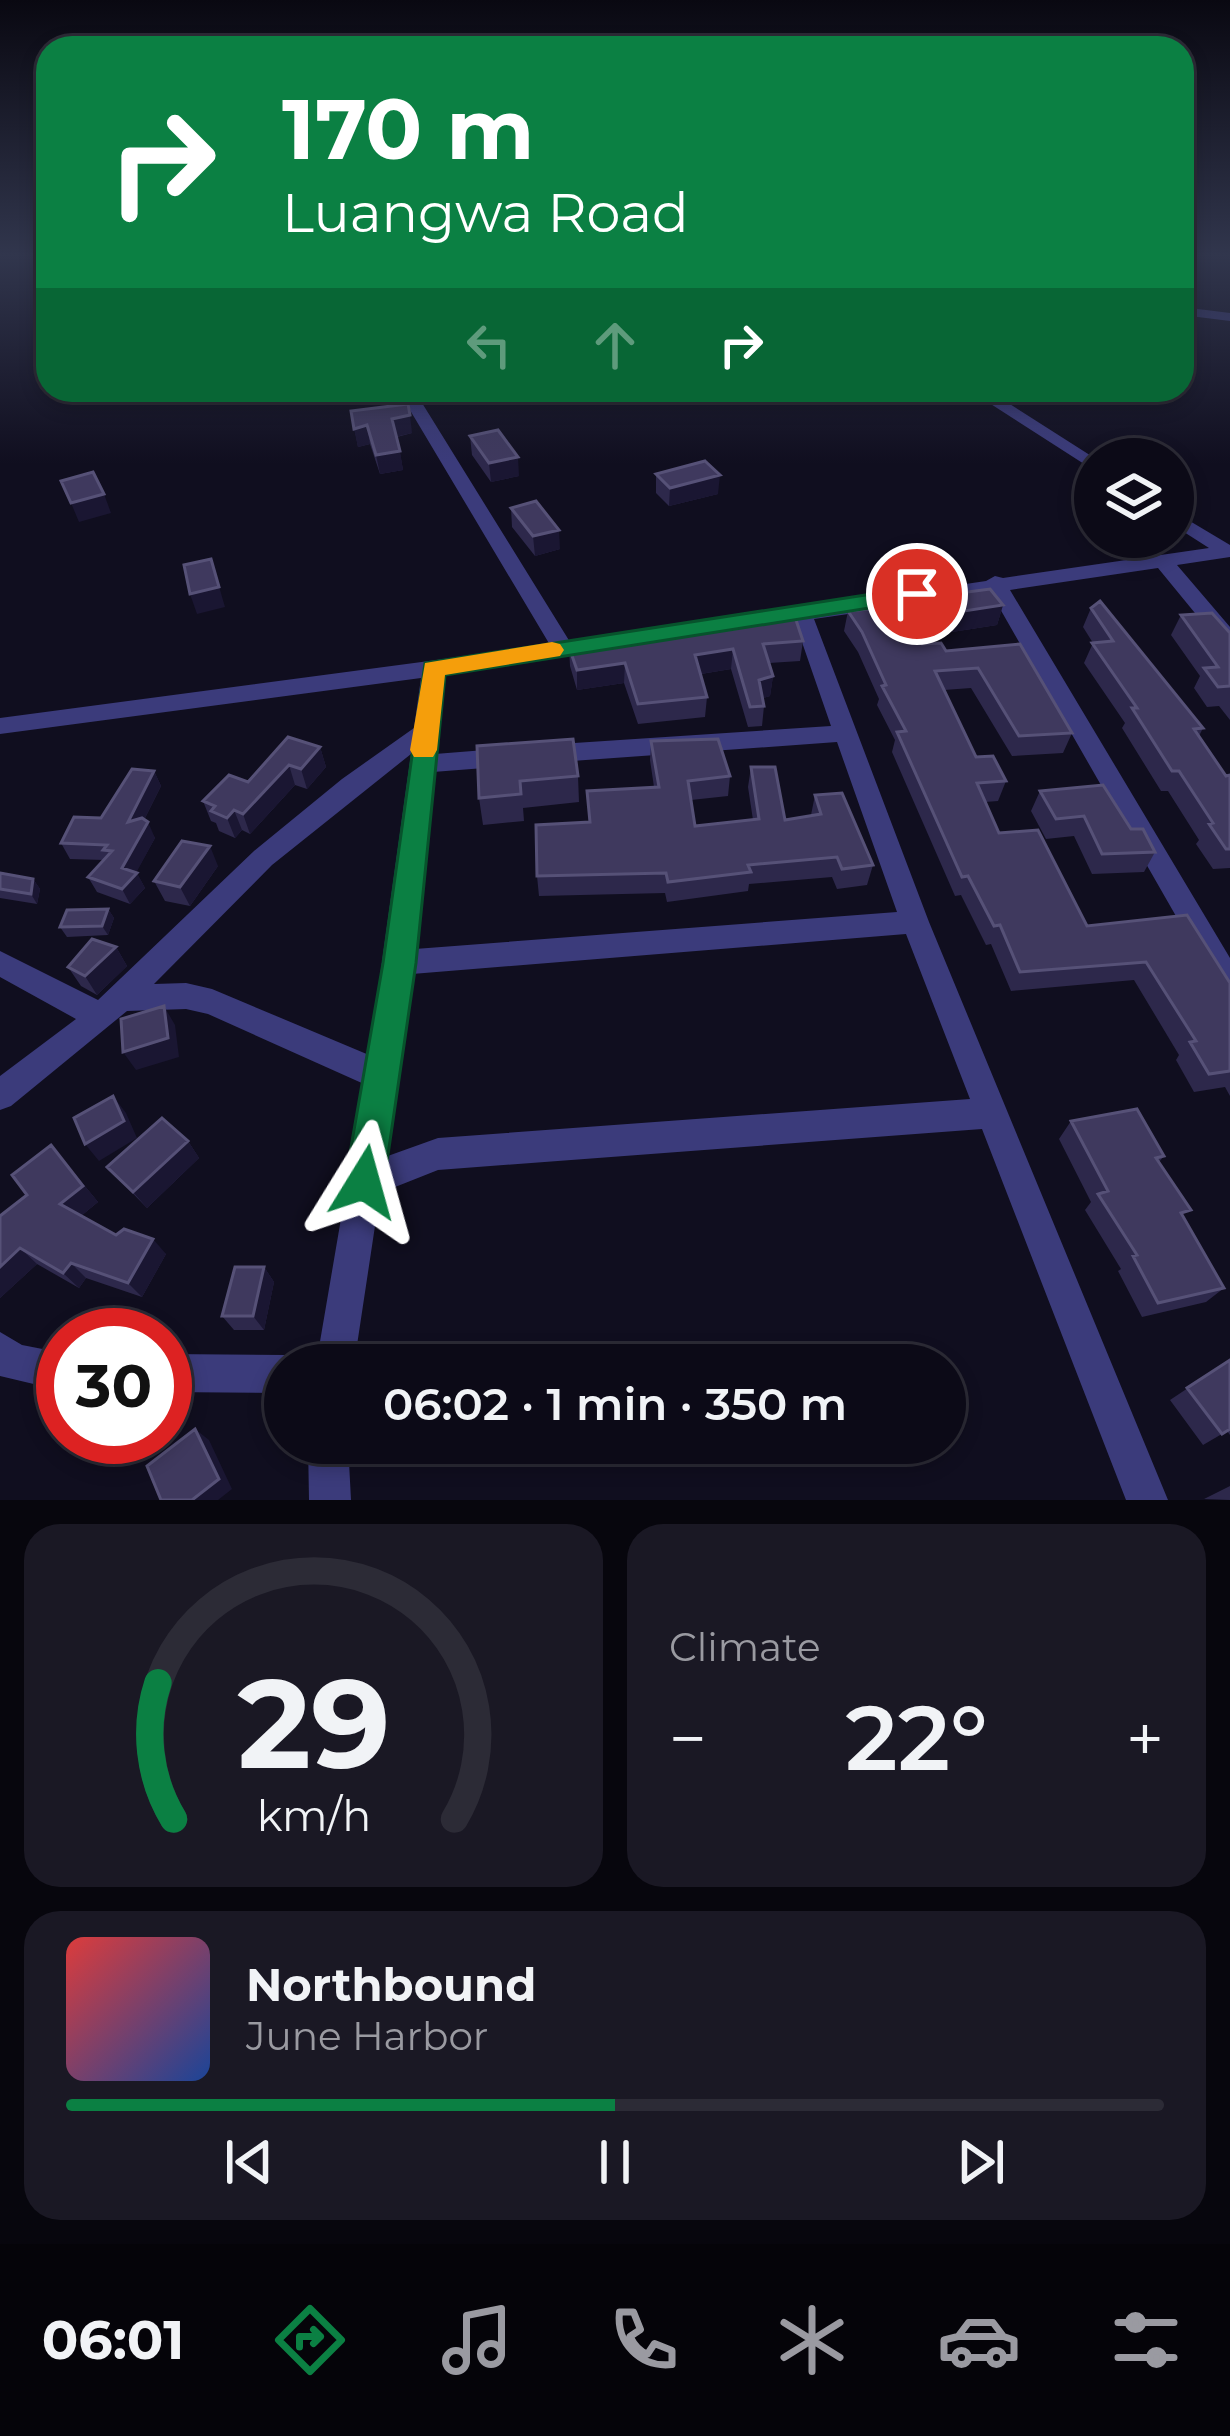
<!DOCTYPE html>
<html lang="en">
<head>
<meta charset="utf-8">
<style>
  :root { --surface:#0c0a17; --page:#1a1824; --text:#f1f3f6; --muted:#9a9aa1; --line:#2c2b36; --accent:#0b8043 }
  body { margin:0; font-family:Montserrat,sans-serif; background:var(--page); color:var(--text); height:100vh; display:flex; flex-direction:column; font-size:45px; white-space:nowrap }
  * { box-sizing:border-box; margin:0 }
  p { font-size:39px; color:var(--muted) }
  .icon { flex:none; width:66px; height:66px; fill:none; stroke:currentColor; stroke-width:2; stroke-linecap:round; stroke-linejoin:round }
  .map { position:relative; height:1500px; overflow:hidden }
  .side { display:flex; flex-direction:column; gap:24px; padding:24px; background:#07060d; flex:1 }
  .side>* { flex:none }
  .guide { position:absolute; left:36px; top:36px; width:1158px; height:366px; border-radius:36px; box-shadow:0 6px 18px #0003,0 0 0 3px var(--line); background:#0b8043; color:#fff; overflow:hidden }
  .fabs { position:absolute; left:1074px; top:438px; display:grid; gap:24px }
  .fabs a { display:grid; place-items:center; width:120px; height:120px; border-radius:50%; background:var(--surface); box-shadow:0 6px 18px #0003,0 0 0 3px var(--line); font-size:60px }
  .speed { position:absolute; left:36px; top:1308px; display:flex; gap:24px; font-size:60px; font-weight:700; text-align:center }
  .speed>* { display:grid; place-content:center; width:156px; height:156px; border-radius:50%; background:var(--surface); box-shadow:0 6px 18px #0003,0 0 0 3px var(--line); line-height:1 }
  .speed .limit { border:18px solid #d22; background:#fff; color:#111 }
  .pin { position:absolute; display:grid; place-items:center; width:102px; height:102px; color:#fff; margin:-51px; border:6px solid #fff; border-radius:50%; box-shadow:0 3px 12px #0007 }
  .me { position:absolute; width:132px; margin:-66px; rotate:8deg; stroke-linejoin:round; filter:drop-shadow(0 0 9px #0008) }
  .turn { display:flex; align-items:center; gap:42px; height:252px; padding:0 48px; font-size:54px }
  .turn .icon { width:156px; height:156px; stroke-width:2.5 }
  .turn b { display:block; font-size:84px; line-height:102px }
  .lanes { display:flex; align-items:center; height:114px; padding:0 48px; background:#0003; justify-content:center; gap:60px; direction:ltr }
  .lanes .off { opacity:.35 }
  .big { font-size:90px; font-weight:600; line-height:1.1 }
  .side .widget { flex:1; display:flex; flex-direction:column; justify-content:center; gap:18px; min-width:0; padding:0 42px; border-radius:36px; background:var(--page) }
  .side .dial { align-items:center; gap:0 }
  .dial svg { height:312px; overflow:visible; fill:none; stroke:var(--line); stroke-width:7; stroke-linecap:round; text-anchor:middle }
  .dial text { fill:var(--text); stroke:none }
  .song { display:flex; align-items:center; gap:36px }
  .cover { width:144px; height:144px; border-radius:18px; background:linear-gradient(135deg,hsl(0 70% 55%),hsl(220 70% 35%)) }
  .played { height:12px; border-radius:6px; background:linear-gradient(90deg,var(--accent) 50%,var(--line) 50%) }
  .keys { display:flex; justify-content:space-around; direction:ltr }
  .heat { display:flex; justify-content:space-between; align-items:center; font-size:66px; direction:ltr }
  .side .tiles { flex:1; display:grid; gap:24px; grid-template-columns:1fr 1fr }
  .widget:last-child { grid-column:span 2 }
  .trip { position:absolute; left:264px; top:1344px; width:702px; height:120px; border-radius:60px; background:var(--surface); box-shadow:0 6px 18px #0003,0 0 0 3px var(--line); font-weight:600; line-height:120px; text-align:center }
  .dock { display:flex; height:192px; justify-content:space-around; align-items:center; background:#050409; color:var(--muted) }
  .dock .icon { width:84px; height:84px }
  .dock .selected { color:var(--accent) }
  .dock b { font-size:54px; color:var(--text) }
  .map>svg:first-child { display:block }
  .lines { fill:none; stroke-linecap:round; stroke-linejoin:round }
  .minor { fill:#3b3b7b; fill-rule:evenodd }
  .wall { fill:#2d284b }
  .shaded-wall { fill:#1a1632 }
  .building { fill:#3f395e; stroke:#565177; stroke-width:3 }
  .route { fill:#0b8043; stroke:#07532c; stroke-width:3 }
  .slow { fill:#f59e0b }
</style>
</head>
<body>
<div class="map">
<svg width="1230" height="1500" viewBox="0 0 1230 1500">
  <rect width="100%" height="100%" fill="#100e1f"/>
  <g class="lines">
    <path class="minor" d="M1182 307 1230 313V321L1182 315Z
      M398 390H414L570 642 792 609 801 605 809 607 986 581 995 576 1003 578 1209 548 1173 525V511L1230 545V557L1177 565 1230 627V648L1222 646 1158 568 1010 590 1230 958V997L1220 993 991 593 814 619 929 922 1168 1500H1126L982 1129 438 1170 380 1193 354 1365H316L364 1084 208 1014 186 1009 127 1011 11 1106 0 1110V1076L76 1019 0 977V951L98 1000 254 851 342 779 414 728 421 678 0 734V718L550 645ZM795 622 831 726 544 745 532 754 544 763 837 742 897 912 415 949 433 772 510 766 522 757 510 748 435 754 443 675ZM411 754 369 1055 212 989 186 983 154 984 272 865ZM906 934 970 1099 438 1138 385 1157 412 974Z
      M969 390H988L1096 459 1095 471Z
      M0 1332 22 1345 63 1353V1391L0 1376Z
      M165 1354 285 1355 301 1365H285V1393L165 1392Z
      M308 1443H348L351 1500H309Z"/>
  </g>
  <path class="wall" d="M351 411 412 433 397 437 403 470 380 474 370 444 358 447Z
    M470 436 519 476 491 482 472 455Z
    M656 474 718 494 669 506 656 493Z
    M511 508 560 549 535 556 512 527Z
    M945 595 1003 605 997 625 952 632 939 614Z
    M1091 608 1203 728 1199 736 1226 776 1230 775V868L1213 869 1196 844 1199 840 1168 791H1161L1122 728 1125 723 1084 663 1093 643 1083 627Z
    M848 611 922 644 946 651 1020 644 1072 733 1063 753 1012 756 971 688 944 690 976 757 1006 781 998 801 985 802 999 833 1087 926 1230 983V1096L1225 1087 1194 1092 1176 1060 1179 1055 1134 980 1011 991 991 944 986 945 961 895 955 896 892 752 895 740 877 705 879 699 858 652 844 631Z
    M1181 615 1230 633V720L1219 706 1207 707 1194 688 1200 676 1171 635Z
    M803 641 800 661 769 663 773 676 770 696 763 698 764 706 762 726 748 727 731 669 701 674 707 697 705 717 638 724 624 683 577 690 570 666 569 647Z
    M651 741 730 776 728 796 691 800 695 826 753 820 748 787 751 767 785 820 811 815 815 795 873 865 867 885 837 889 832 877 749 884 748 891 667 902 665 893 539 896 537 876 589 822 587 791 654 787 650 760Z
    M477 746 578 776 579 802 523 808 524 821 483 825 479 798Z
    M320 747 326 767 307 789 295 785 250 834 242 830 235 838 219 831 216 823 211 821 203 801Z
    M154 771 161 786 144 820 155 838 136 872 145 888 130 904 97 892 88 877 104 860 70 859 61 843 101 818Z
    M1040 791 1155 852 1144 872 1092 874 1074 836 1046 839 1031 811Z
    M218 866 190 906 165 901 154 881Z
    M0 873 33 879 40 889 37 904 0 898Z
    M108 909 114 918 108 935 67 937 60 927Z
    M116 947 127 966 97 995 81 986 68 967Z
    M1071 1121 1164 1156 1159 1162 1184 1218 1224 1288 1206 1302 1142 1317 1118 1271 1121 1269 1085 1210 1091 1202 1059 1139Z
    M188 1141 199 1158 147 1208 107 1167Z
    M51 1145 98 1202 81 1216 116 1235 166 1254 142 1297 86 1278 79 1288 37 1264 0 1298V1216L27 1195Z
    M264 1267 274 1282 264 1330H234L222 1316Z
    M1230 1360V1435L1227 1431 1203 1445 1170 1400Z
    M1230 1486V1500L1204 1499Z"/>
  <path class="shaded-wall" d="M410 415 412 433 395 437 392 419Z
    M367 425 370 444 358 447 354 429Z
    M400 451 403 470 380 474 376 455Z
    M518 457 519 476 491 482 489 463Z
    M720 475 718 494 669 506 670 488Z
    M104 494 111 513 79 522 71 503Z
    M559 530 560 549 535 556 533 536Z
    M211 559 225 607 197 614 190 594Z
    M1003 605 997 625 952 632 958 612Z
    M733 649 731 669 694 675 695 655Z
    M625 663 624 683 577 690V670Z
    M773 676 770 696 757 700 759 680Z
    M320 747 326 767 307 789 301 769Z
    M289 765 295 785 250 834 243 814Z
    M154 771 161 786 135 838 128 822Z
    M234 810 242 830 235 838 227 818Z
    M148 822 155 838 135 875 137 873 145 888 130 904 122 889V868Z
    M210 846 218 866 190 906 180 887Z
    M33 879 40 889 37 904 31 894Z
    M108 909 114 918 108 935 102 926Z
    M116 947 127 966 97 995 85 976Z
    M164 1006 175 1025 179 1057 136 1070 123 1052Z
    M113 1096 126 1113 137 1138 99 1161 85 1144Z
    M188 1141 199 1158 147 1208 133 1192Z
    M51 1145 98 1202 76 1220 60 1204Z
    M153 1239 166 1254 142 1297 128 1283Z
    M20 1248 37 1264 0 1298V1267Z
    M71 1263 86 1278 79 1288 63 1273Z
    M264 1267 274 1282 264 1330 253 1316Z
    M195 1429 209 1440 232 1489 218 1500H192Z"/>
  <path class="building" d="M408 404 410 415 392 419 400 451 376 455 367 425 354 429 351 411Z
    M498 430 518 457 489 463 470 436Z
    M705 461 720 475 670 488 656 474Z
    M93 472 104 494 71 503 61 481Z
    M536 501 559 530 533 536 511 508Z
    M211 559 219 587 190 594 184 565Z
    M990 589 1003 605 958 612 945 595Z
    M1100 601 1203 728 1194 729 1226 776 1230 775V849H1226L1209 824 1213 823 1179 771H1172L1132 708H1137L1092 643 1113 641 1091 608Z
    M899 606 922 644 941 643 946 651 1020 644 1072 733 1019 736 978 668 935 671 976 757 993 756 1006 781 977 783 999 833 1038 830 1087 926 1187 915 1230 983V1071L1209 1074 1190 1042 1196 1041 1146 962 1020 972 1000 925 994 926 968 876 962 877 897 732 906 731 882 686 886 685 862 632 848 611Z
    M1212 613 1230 633V686L1218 687 1204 668 1218 667 1181 615Z
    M795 617 803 641 763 644 773 676 759 680 764 706 750 707 733 649 695 655 707 697 638 704 625 663 577 670 569 647 656 637 730 621Z
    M288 737 320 747 301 769 289 765 243 814 234 810 227 818 211 811 215 806 203 801 229 775 248 782Z
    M573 739 578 776 520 781 521 794 479 798 477 746Z
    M718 739 730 776 688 781 695 826 759 819 751 767H775L785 820 821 814 815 795 842 793 873 865 842 869 837 857 748 865 751 872 668 882 666 873 537 876 536 825 590 822 587 791 659 787 651 741Z
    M132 769 154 771 128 822 142 818 148 822 122 868 137 873 122 889 88 877 112 851 103 850 107 845 61 843 74 817 101 818Z
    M1103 785 1131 829H1143L1155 852 1102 854 1084 816 1056 819 1040 791Z
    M182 841 210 846 180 887 154 881Z
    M0 873 33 879 31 894 0 889Z
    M108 909 102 926 60 927 67 910Z
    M92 939 116 947 85 976 68 967Z
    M164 1006 168 1038 123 1052 121 1019Z
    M113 1096 124 1121 85 1144 74 1118Z
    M1137 1109 1164 1156 1156 1158 1191 1210 1181 1213 1224 1288 1158 1303 1133 1256 1137 1255 1098 1194 1108 1191 1071 1121Z
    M162 1118 188 1141 133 1192 107 1167Z
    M51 1145 83 1186 60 1204 116 1235 124 1229 153 1239 128 1283 71 1263 63 1273 20 1248 0 1267V1216L27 1195 12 1175Z
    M235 1267H264L253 1316H222Z
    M1230 1360V1429L1222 1434 1187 1388Z
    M195 1429 219 1479 192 1500H161L147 1466Z"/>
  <linearGradient id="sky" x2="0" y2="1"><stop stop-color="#090811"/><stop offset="0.55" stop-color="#31364d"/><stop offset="1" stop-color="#31364d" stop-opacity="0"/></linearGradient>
  <rect width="1230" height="464" fill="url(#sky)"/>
  <path class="route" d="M917 587 926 589V599L445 675 416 963 384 1182 378 1196 364 1201 351 1196 345 1182 383 963 425 663Z"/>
  <path class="slow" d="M552 642 560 644 564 650 560 656 445 675 437 750 433 757H414L410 750 425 663Z"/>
</svg>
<div class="fabs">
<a><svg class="icon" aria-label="layers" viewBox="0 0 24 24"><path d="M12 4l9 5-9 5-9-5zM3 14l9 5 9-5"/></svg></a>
</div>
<div class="speed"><div class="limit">30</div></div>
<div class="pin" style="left:917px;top:594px;background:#d93025"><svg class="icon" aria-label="arrive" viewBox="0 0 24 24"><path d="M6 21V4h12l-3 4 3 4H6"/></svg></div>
<svg class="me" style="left:364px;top:1182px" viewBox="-20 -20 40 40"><path d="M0-17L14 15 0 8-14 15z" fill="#0b8043" stroke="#fff" stroke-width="4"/></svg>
<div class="trip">06:02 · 1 min · 350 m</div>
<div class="guide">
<div class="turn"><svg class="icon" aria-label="right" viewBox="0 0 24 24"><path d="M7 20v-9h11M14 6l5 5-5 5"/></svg><div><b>170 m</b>Luangwa Road</div></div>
<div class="lanes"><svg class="icon off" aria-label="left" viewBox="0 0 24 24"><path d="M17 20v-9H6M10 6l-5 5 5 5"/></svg><svg class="icon off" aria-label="ahead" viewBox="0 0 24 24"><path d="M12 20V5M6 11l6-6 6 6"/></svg><svg class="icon" aria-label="right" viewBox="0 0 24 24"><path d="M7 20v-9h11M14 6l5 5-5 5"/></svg></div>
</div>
</div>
<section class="side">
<div class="tiles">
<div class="widget dial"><svg viewBox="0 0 100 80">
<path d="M14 69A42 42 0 1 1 86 69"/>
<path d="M14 69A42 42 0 0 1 10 34" stroke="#0b8043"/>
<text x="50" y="56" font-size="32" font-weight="700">29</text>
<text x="50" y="72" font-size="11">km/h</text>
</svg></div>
<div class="widget"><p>Climate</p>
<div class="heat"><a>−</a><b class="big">22°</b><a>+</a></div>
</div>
<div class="widget">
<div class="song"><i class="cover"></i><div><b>Northbound</b><p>June Harbor</p></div></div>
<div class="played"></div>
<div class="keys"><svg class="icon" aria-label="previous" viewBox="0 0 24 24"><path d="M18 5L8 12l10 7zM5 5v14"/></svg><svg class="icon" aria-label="pause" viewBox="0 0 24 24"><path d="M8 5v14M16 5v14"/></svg><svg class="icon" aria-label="next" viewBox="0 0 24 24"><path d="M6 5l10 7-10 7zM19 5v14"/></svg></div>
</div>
</div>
</section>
<nav class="dock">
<b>06:01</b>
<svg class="icon selected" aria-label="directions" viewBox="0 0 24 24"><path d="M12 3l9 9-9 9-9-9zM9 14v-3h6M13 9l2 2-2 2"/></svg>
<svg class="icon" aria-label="music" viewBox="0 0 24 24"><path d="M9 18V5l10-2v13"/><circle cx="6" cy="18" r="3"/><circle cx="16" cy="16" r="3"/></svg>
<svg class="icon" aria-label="phone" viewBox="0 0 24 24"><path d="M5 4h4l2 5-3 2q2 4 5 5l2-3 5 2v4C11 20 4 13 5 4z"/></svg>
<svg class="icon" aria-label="climate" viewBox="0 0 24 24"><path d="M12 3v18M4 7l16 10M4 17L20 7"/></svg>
<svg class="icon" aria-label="car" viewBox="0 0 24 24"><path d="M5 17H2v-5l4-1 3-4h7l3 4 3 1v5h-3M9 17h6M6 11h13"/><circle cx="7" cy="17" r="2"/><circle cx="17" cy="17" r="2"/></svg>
<svg class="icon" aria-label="filters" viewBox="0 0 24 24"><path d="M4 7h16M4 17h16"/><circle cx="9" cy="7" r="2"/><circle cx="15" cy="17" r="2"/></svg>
</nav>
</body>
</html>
